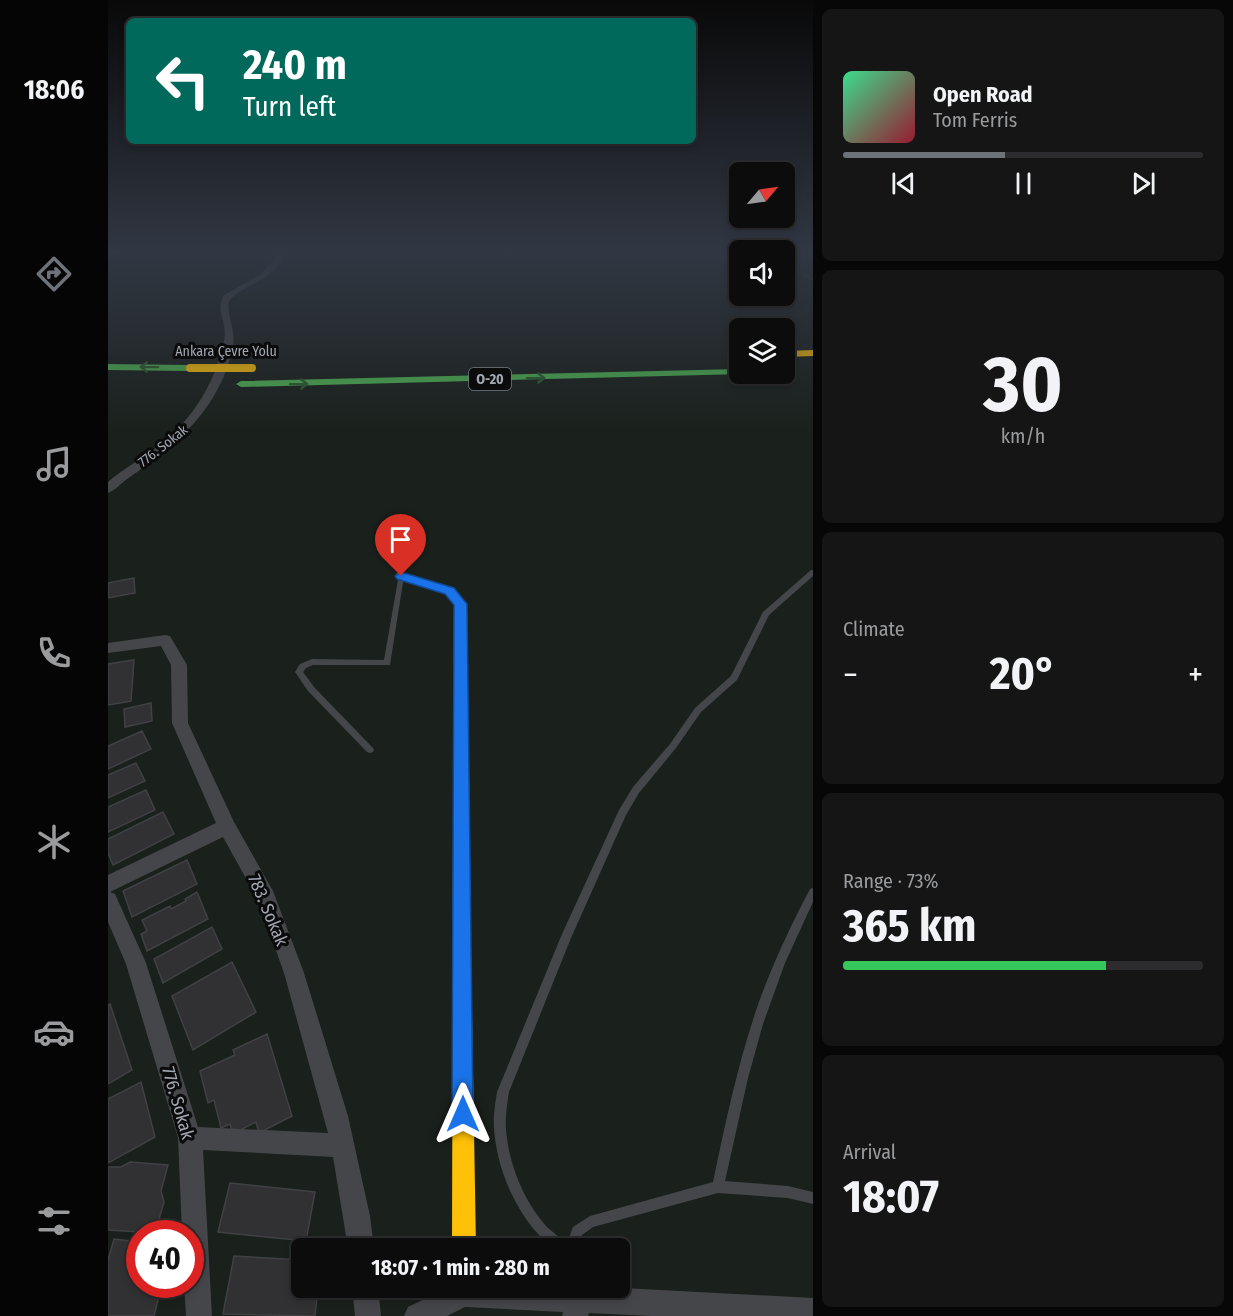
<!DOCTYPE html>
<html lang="en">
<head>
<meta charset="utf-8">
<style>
  :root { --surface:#0c0c0d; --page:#151516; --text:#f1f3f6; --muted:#9a9b9d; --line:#2c2c2e; --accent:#6e7379 }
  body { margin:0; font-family:"Fira Sans Condensed",sans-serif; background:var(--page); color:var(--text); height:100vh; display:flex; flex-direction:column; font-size:22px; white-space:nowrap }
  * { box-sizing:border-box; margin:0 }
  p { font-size:20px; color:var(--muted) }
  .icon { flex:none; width:33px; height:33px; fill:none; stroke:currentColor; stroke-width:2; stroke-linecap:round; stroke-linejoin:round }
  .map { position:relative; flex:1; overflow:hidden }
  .drawer { display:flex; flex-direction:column; gap:9px; padding:9px; background:#070707; width:420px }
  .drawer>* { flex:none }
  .banner { position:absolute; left:18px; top:18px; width:570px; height:126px; border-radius:9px; box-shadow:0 3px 9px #0003,0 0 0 2px var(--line); background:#00695c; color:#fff; overflow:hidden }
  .needle { width:39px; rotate:61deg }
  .fabs { position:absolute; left:621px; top:162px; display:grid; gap:12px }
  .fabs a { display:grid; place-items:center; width:66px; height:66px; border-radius:9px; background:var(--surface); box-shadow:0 3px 9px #0003,0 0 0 2px var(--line); font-size:30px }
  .speed { position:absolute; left:18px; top:1220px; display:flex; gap:12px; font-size:30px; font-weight:700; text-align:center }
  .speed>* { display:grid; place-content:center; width:78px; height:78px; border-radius:50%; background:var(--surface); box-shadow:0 3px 9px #0003,0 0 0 2px var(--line); line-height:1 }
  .speed .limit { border:9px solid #d22; background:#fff; color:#111 }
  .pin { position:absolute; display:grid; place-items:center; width:51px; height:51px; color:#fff; margin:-62px -26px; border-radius:50% 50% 50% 0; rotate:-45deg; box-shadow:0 0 6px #0007 }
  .pin .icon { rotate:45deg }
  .me { position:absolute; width:66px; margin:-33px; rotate:0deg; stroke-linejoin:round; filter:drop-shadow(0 0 4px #0008) }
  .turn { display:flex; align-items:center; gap:21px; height:126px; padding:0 18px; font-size:27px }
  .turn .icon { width:78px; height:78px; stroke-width:2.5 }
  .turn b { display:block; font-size:42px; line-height:51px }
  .big { font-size:45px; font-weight:700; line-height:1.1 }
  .drawer .tile { flex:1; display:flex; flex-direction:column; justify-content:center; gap:9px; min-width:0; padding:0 21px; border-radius:9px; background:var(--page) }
  .drawer .dial { align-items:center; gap:0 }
  .dial b { font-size:78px; line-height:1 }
  .song { display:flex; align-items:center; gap:18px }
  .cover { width:72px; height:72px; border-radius:9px; background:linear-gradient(135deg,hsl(150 70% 55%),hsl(350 70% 35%)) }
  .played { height:6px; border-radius:3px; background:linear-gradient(90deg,var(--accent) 45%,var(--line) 45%) }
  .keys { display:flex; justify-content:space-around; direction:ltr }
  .heat { display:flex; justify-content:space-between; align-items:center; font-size:33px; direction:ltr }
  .charge { height:9px; border-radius:4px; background:linear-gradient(90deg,#34c759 73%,var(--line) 0) }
  .trip { position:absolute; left:183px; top:1238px; width:339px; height:60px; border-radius:9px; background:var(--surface); box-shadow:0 3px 9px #0003,0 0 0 2px var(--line); font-weight:700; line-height:60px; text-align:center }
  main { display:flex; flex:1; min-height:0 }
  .dock { display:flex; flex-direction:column; width:108px; justify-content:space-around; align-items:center; background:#050505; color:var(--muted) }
  .dock .icon { width:42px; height:42px }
  .dock .active { color:var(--accent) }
  .dock b { font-size:27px; color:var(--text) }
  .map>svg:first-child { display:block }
  .green { fill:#1a201b; fill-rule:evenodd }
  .building { fill:#313133; stroke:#404144; stroke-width:1.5 }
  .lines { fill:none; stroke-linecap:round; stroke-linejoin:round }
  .path { stroke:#46484b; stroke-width:1.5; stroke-dasharray:1.5 2; stroke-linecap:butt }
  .lane { fill:#454649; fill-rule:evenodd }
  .street { fill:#454649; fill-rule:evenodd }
  .fast { fill:#4caf50; fill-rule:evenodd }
  .slow { fill:#ffc107; fill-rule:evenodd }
  .slow-bridge { stroke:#ffc107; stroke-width:8 }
  .oneway { stroke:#2c5d2e }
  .route { fill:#1a73e8; stroke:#114b97; stroke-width:1.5 }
  .labels { text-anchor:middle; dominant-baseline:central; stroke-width:6; stroke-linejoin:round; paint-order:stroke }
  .far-street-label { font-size:14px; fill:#a1a8b1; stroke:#0b0b0c }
  .shield { fill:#0b0b0c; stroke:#747980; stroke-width:1.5 }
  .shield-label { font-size:14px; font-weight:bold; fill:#a1a8b1 }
  .near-street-label { font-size:18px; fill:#a1a8b1; stroke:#0b0b0c }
</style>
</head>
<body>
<main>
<nav class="dock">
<b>18:06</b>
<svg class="icon active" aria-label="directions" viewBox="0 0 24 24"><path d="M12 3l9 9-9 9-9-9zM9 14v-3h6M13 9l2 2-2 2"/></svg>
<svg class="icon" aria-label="music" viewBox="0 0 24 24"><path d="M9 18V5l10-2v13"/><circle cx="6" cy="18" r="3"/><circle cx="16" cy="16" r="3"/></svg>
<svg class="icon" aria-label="phone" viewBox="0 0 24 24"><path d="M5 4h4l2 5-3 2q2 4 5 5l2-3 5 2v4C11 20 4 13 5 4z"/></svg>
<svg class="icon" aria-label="climate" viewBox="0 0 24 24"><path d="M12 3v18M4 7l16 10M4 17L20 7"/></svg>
<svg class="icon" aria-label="car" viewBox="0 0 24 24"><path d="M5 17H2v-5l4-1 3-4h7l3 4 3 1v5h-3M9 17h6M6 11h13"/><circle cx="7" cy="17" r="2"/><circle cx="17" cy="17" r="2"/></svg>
<svg class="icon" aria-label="filters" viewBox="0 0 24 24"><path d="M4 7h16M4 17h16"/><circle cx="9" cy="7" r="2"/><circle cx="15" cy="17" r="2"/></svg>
</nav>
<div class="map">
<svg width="705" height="1316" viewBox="0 0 705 1316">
  <rect width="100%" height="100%" fill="#101011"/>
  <path class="green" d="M0 250H705V1316H0ZM632 250H676V296H632ZM632 328H676V374H632ZM32 1233H82V1284H32ZM194 1248H512V1287H194Z"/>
  <path class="building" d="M26 578 27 593 0 598V583Z
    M26 660 23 701 0 705V664Z
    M43 703 44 721 17 727 16 709Z
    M34 731 43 749 0 769V746Z
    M28 763 37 781 0 798V775Z
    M38 790 47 810 0 832V807Z
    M55 812 66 834 5 865 0 853V839Z
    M79 860 89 884 24 917 15 891Z
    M89 892 100 919 39 951 33 934 39 931 34 920 62 906 63 909 78 901 77 899Z
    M104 927 114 949 55 983 46 959Z
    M124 962 148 1012 85 1050 64 996Z
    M2 1004 24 1070 0 1084V1005Z
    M159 1034 184 1116 151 1133 148 1122 125 1134 122 1124 113 1128 106 1100 100 1103 92 1071 127 1055 125 1050Z
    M33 1082 47 1137 0 1163V1099Z
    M22 1162 60 1165 53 1191 56 1202 47 1233 0 1230V1167H13Z
    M122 1183 207 1192 198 1241 110 1232Z
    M6 1239 32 1242V1284H54L46 1316H0V1260Z
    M126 1256 194 1260V1287H210L207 1316 115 1314Z"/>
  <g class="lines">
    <path class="path" d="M676 264 705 280"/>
    <path class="lane" d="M4 250H9L0 256V253Z
      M703 570H705V576L661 615 629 680 593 712 568 748 531 793 518 815 463 938 401 1092C399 1105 397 1117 398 1130 401 1165 416 1202 440 1228 446 1233 452 1238 459 1243L465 1227 482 1216 605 1182C618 1120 631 1058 652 999 666 961 683 925 702 889L705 888V902L677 963 655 1024 640 1078 617 1181 680 1186 705 1192V1204L680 1198 610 1193 485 1227 474 1235 469 1248H445C411 1221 389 1172 386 1129 385 1117 387 1104 389 1092L454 934 511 810 525 787 562 744 587 708 623 676 655 612Z
      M291 574H295L296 576 282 665H205L198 668 195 672 206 687 265 748 266 750 265 752 262 753 259 752 200 691 187 672 192 664 204 659 276 660Z"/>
    <path class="street" d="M163 250H171L174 259C161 284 136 283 121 301 118 315 128 329 125 346 113 407 70 444 22 477 15 481 8 490 0 493V482C15 469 33 459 49 447 80 424 103 390 113 353 116 344 118 335 116 326 114 313 109 307 116 295L152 275 166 259Z
      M57 635 62 636 79 665 80 723 126 822 165 891 196 973 240 1116 262 1216 266 1248H240L225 1157 95 1150 104 1316H78L76 1284H82V1233H74L70 1138 18 964 0 922V875L108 823 64 723 63 665 53 646 0 653V643ZM115 837 150 900 176 973 220 1133 90 1127 38 963 7 894 2 892Z
      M244 1287H270L273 1316H247Z
      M342 1287H496L705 1298V1316H543L481 1313 480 1316H454L455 1312 357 1307 339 1316H296L300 1307Z"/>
    <path class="fast" d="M0 364 82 365 86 368 82 371 0 370Z
      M632 369V374H635L133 387 128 384 133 381Z
      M293 572 346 588 358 604 361 837 359 842 353 844 347 842 345 837 346 605 338 594 289 579 287 576 289 573Z"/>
    <path class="slow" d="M705 350V356L676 357V351Z
      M353 830 359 832 361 837 368 1248H344L345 837 347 832Z"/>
    <path class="slow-bridge" d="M82 368H144"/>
  </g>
  <defs><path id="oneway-shaft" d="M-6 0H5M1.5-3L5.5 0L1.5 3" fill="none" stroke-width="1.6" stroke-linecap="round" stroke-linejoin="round" transform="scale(1.5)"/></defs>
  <g class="oneway">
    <use href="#oneway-shaft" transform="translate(41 367) rotate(-179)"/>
    <use href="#oneway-shaft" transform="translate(428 378) rotate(-1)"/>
    <use href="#oneway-shaft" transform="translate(191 384) rotate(-1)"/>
  </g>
  <linearGradient id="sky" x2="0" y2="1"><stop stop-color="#090909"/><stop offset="0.58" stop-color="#313743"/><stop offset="1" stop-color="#313743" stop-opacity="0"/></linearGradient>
  <rect width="705" height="434" fill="url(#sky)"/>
  <path class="route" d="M293 572 346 588 359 604 365 1114 362 1122 355 1125 347 1122 344 1114 346 605 337 594 289 579 287 576Z"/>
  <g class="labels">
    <g class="far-street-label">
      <text x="118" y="351">Ankara Çevre Yolu</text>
      <text transform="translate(55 446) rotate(-38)">776. Sokak</text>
    </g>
    <rect class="shield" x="361" y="368" width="42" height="22" rx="4.5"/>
    <g class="shield-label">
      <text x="382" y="379">O-20</text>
    </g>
    <g class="near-street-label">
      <text transform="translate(160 910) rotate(67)">783. Sokak</text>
      <text transform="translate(70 1103) rotate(74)">776. Sokak</text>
    </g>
  </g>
</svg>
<div class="fabs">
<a><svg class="needle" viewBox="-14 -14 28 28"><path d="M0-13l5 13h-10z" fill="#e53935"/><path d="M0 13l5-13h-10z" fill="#9a9b9d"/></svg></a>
<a><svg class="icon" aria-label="sound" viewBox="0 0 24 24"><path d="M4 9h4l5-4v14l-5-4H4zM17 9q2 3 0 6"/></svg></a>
<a><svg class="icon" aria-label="layers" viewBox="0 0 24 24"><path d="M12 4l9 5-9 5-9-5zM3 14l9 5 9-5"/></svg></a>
</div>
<div class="speed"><div class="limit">40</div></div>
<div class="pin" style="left:293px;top:576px;background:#d93025"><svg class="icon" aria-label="arrive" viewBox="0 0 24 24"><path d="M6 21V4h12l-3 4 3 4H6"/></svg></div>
<svg class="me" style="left:355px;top:1114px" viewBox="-20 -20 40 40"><path d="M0-17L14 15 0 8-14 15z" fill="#1a73e8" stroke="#fff" stroke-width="4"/></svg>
<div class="trip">18:07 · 1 min · 280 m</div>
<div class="banner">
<div class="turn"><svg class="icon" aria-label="left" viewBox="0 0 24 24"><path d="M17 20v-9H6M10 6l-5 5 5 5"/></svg><div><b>240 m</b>Turn left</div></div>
</div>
</div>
<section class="drawer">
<div class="tile">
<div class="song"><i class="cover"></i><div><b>Open Road</b><p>Tom Ferris</p></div></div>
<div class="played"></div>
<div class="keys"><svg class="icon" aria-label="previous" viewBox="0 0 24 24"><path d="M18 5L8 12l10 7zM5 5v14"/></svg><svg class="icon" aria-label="pause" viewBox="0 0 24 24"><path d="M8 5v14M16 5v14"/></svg><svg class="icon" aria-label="next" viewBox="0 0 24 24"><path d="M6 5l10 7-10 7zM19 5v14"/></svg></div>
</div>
<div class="tile dial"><b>30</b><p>km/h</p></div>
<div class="tile"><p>Climate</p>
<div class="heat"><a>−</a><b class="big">20°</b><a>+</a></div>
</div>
<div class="tile"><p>Range · 73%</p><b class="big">365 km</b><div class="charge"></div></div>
<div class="tile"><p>Arrival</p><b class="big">18:07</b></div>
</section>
</main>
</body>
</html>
